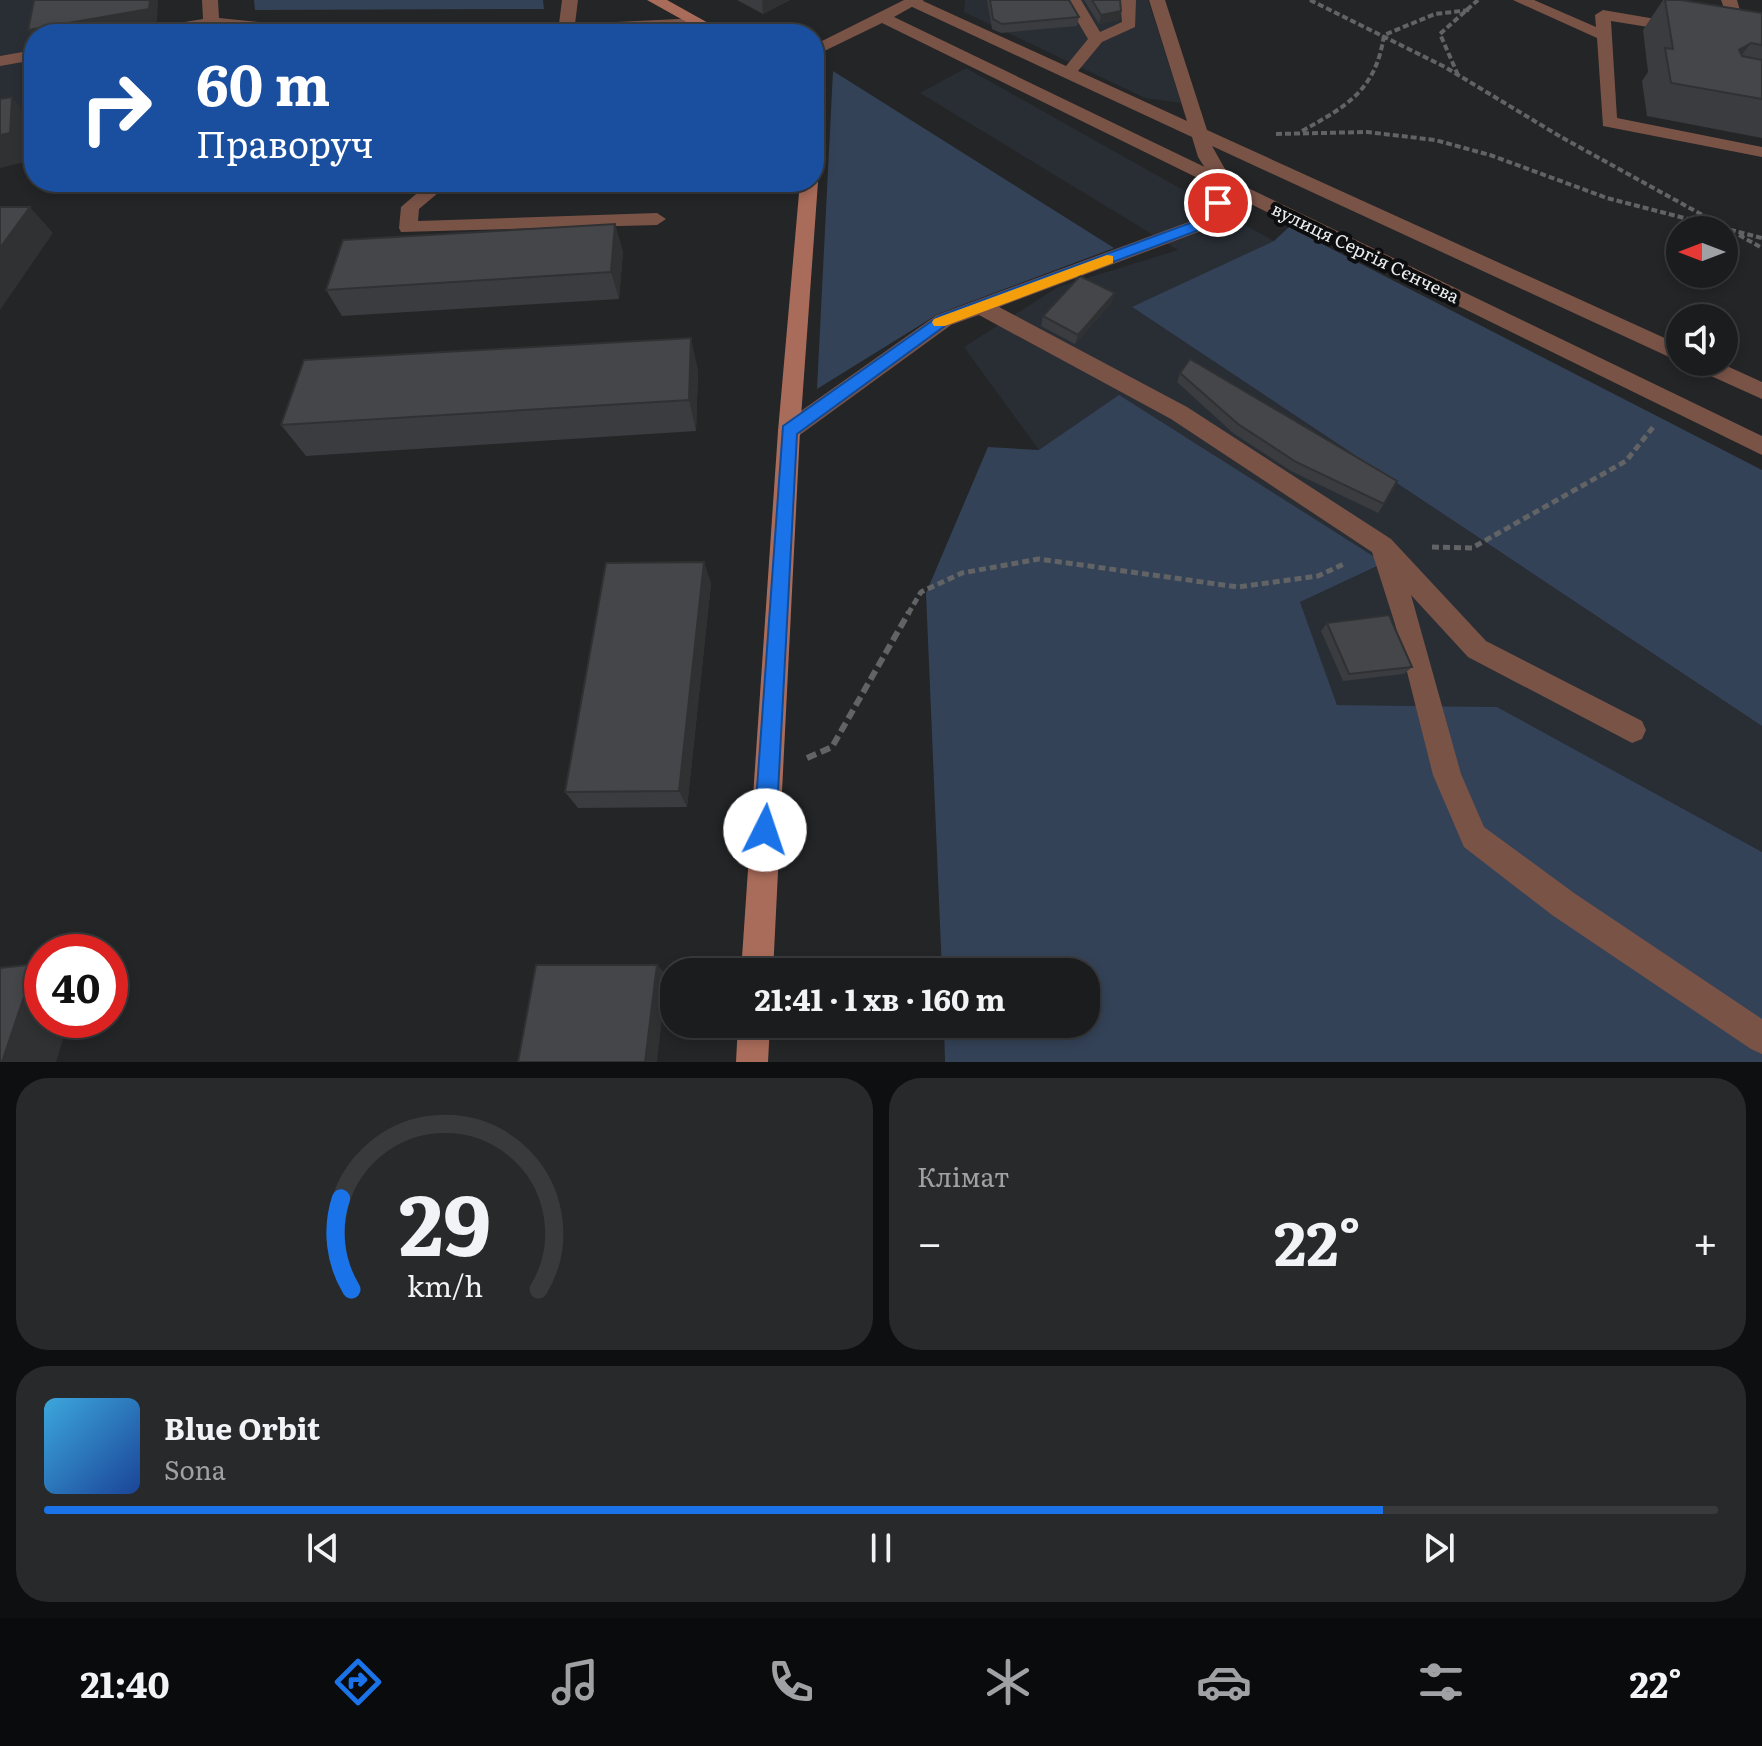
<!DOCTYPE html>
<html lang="uk">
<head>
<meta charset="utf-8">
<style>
  :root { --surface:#1a1c1d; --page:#27292a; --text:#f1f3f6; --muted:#9fa1a4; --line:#383a3b; --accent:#1a73e8 }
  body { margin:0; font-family:Literata,serif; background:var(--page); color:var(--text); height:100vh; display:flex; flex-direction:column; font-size:30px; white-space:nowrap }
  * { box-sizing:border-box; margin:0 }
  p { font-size:26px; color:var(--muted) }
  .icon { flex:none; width:44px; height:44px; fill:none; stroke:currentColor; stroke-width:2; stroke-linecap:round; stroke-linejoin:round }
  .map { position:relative; height:1062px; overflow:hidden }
  .panel { display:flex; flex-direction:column; gap:16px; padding:16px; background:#0e0f10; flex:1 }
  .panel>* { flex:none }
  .guide { position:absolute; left:24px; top:24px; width:800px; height:168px; border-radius:32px; box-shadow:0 4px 12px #0003,0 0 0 2px var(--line); background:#1a4fa0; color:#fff; overflow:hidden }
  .needle { width:52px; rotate:270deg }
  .controls { position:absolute; left:1666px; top:216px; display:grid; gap:16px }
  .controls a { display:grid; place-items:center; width:72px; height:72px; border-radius:50%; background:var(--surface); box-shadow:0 4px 12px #0003,0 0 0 2px var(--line); font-size:40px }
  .speed { position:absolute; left:24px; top:934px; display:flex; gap:16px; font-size:40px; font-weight:700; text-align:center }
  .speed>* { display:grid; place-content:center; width:104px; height:104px; border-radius:50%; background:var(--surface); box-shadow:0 4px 12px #0003,0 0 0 2px var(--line); line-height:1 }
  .speed .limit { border:12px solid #d22; background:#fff; color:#111 }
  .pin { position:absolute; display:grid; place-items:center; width:68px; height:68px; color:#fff; margin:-34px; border:4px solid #fff; border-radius:50%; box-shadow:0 2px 8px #0007 }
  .me { position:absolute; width:88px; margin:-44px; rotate:4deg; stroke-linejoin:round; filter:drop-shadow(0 0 6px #0008) }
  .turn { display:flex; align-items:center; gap:28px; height:168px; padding:0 40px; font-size:36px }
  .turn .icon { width:104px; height:104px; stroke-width:2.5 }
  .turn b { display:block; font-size:56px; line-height:68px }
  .big { font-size:60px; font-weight:700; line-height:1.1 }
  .panel .card { flex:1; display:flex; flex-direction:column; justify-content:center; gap:12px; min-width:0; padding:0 28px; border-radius:32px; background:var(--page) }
  .panel .dial { align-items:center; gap:0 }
  .dial svg { height:208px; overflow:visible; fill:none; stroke:var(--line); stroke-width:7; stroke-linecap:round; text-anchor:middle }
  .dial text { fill:var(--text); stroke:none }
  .song { display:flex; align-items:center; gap:24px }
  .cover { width:96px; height:96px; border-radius:12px; background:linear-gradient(135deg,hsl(200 70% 55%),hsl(220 70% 35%)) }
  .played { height:8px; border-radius:4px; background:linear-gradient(90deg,var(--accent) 80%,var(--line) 80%) }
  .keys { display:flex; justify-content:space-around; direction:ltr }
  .heat { display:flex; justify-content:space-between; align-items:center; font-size:44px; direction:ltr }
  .panel .tiles { flex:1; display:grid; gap:16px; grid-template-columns:1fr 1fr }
  .card:last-child { grid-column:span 2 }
  .trip { position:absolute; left:660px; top:958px; width:440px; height:80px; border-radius:32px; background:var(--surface); box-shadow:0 4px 12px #0003,0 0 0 2px var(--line); font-weight:700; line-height:80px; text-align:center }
  .tabs { display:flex; height:128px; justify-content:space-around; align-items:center; background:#0a0b0c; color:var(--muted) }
  .tabs .icon { width:56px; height:56px }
  .tabs .selected { color:var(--accent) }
  .tabs b { font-size:36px; color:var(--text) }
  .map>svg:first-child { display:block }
  .built { fill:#292e35 }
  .green { fill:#344257 }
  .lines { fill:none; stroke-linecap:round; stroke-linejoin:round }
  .path-far2 { stroke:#616365; stroke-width:4; stroke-dasharray:6 3; stroke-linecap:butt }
  .path-far1 { stroke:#616365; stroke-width:5; stroke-dasharray:7 4; stroke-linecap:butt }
  .path { stroke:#616365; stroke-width:6; stroke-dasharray:10 5; stroke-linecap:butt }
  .lane { fill:#7a5347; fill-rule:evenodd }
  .street { fill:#7a5347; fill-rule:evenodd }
  .secondary { fill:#aa6c5a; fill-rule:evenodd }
  .wall { fill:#3a3c3f }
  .shaded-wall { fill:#303133 }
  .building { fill:#444649; stroke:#303133; stroke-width:2 }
  .route { fill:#1a73e8; stroke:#114b97; stroke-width:2 }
  .slow { fill:#f59e0b }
  .labels { text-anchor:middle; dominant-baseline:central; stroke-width:8; stroke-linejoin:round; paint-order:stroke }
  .far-street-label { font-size:18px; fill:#ecedee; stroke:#0d0e0f }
</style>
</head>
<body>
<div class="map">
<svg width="1762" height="1062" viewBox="0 0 1762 1062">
  <rect width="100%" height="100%" fill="#232527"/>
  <path class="built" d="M0 0H158L156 34H34V123L0 131Z
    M965 0H1148L1181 103 1145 98 964 12Z
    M966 68 1274 241 1133 308 1762 726V852L1497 707 1337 705 1300 602 1383 564 1039 450 964 347 1058 287 1178 250 920 93Z"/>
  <path class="green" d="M254 0H543L544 9 255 10Z
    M833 71 1114 248 938 314 817 389Z
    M1289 227 1762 470V726L1132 307 1274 241Z
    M1119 395 1384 563 1300 602 1337 705 1497 707 1762 852V1062H945L944 1024H1086V972H942L926 593 988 447 1039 450Z"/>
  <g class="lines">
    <path class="path-far2" d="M1310 0 1445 67 1561 137 1726 228
      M1458 75 1440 34 1478 0
      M1302 131C1347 106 1376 90 1384 35L1435 14 1470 10
      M1276 134 1367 132 1435 140 1490 155 1607 198 1762 238
      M1739 235 1762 248"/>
    <path class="path-far1" d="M1432 547 1472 548 1626 461 1654 426
      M908 614 921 592 962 573 1039 559 1238 587 1318 576 1346 563"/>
    <path class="path" d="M807 758 832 747 909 612"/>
    <path class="lane" d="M202 0H218L219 18 310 27 559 24 562 0H578L575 24 699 18 707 23 699 28 574 34H283L211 27 169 34H134L142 29 203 19Z
      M907 0H921L1066 66 1088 39 1065 0H1081L1100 32 1122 22 1120 0H1136L1135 27 1102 42 1078 71 1187 121 1149 0H1165L1207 130 1680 345V362L1212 146 1234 185 1217 225 999 307 1187 407 1391 539 1486 641 1642 721 1646 730 1642 739 1632 743 1468 657 1411 595 1461 774 1484 827 1574 893 1762 1019V1054L1751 1049 1552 915 1464 847 1433 775 1395 624 1372 552 1171 419 979 315 951 325 797 437 789 440 781 437 778 431 781 425 937 315 1202 217 1216 185 1198 157 1192 137 908 5Z
      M1513 0H1534L1596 27 1595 15 1603 10 1685 24V30L1679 32 1611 21 1617 118 1762 147V157L1603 126 1597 38Z
      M1721 0H1737L1743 21 1740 24H1730Z
      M34 50V60L0 66V56Z
      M430 182H451L419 209 418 221 657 213 666 219 657 225 401 232 399 228 401 207Z
      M1687 362H1718L1762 382V399L1691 367Z"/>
    <path class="street" d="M904 0H924L894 17 1762 436V455L882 23 814 56V45Z"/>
    <path class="secondary" d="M647 0H667L728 34H708Z
      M814 104 822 109 823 126 814 131Z
      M814 178 818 182 800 431 773 972H741L778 431 800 182H814Z
      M738 1024H770L768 1062H736Z"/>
  </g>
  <path class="wall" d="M737 0H790L763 14Z
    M987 0H1069L1079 17 1077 26 1001 33 992 29Z
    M1084 0H1120L1119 20 1099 24Z
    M1663 0H1681L1762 13V138L1647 116 1642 81 1648 72 1643 30Z
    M623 251 619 299 342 316 326 290Z
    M1112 302 1075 344 1041 326 1043 316Z
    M698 370 696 431 306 456 281 425Z
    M1180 373 1384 504 1378 513 1291 471 1233 433 1177 382Z
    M704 562 711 584 687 807 578 808 565 792Z
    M1327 623 1412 667 1404 674 1343 681 1321 631Z"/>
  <path class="shaded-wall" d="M150 0H158L157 21 84 34H34V38L28 30Z
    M762 0H790L763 14Z
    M1121 11 1119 20 1099 24 1101 15Z
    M1751 43 1726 76 1739 50Z
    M12 97 33 123V160L0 168V135Z
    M30 207 53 233 0 310V248Z
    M615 224 623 251 619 299 611 272Z
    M1115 293 1112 302 1075 344 1078 335Z
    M691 338 698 370 696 431 689 400Z
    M704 562 711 584 687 807 679 791Z
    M35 964 42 965V1020H69L56 1062H2Z
    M657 965 667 975 657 1062H645Z"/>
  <path class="building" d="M34 0H150L149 9 28 30Z
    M990 0H1069L1079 17 1002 24 993 19Z
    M1092 0H1120L1121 11 1101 15Z
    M1665 0H1681L1762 13V45L1751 43 1739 50 1742 56 1762 60V99L1671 83 1665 48 1673 49Z
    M12 97 10 133 0 135V99Z
    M0 207H30L0 248Z
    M615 224 611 272 326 290 343 240Z
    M1080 276 1115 293 1078 335 1043 316Z
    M691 338 689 400 281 425 304 360Z
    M1190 359 1397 481 1384 504 1296 462 1238 424 1180 373Z
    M704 562 679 791 565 792 606 563Z
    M1389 615 1412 667 1349 674 1327 623Z
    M35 964 2 1062H0V968Z
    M536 965H657L645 1062H518Z"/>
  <path class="route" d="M1218 199 1225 203 1215 224 949 323 797 434 776 830 773 837 765 841 758 837 754 830 783 426 939 316 1204 218 1213 200Z"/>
  <path class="slow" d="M1107 255 1113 256V263L945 326H934L932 322 934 319Z"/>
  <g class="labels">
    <g class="far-street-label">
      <text transform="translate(1366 252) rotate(26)">вулиця Сергія Сєнчева</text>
    </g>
  </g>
</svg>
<div class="controls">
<a><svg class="needle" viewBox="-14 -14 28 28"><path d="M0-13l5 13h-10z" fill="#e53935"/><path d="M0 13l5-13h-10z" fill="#9fa1a4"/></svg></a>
<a><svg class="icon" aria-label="sound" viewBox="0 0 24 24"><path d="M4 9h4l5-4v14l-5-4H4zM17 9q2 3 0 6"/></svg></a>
</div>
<div class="speed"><div class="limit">40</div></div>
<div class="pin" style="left:1218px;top:203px;background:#d93025"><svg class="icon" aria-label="arrive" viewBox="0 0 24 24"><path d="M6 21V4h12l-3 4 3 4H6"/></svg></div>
<svg class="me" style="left:765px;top:830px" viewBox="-20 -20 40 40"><circle r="19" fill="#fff"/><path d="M0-13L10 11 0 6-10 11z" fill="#1a73e8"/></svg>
<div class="trip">21:41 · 1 хв · 160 m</div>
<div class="guide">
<div class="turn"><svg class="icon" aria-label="right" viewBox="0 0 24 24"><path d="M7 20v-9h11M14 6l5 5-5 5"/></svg><div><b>60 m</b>Праворуч</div></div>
</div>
</div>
<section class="panel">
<div class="tiles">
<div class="card dial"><svg viewBox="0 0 100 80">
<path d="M14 69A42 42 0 1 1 86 69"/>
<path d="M14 69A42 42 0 0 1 10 34" stroke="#1a73e8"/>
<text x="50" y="56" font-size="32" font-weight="700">29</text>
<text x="50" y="72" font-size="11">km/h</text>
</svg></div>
<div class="card"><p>Клімат</p>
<div class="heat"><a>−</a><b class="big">22°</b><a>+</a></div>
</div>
<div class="card">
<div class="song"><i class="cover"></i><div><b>Blue Orbit</b><p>Sona</p></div></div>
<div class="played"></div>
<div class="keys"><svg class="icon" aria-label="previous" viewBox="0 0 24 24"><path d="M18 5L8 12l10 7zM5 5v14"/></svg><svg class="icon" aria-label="pause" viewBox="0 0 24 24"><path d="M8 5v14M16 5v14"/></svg><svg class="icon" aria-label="next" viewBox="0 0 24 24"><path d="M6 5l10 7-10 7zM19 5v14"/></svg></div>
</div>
</div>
</section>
<nav class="tabs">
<b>21:40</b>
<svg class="icon selected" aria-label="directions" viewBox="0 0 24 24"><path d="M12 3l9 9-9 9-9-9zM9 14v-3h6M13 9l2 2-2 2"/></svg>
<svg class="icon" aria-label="music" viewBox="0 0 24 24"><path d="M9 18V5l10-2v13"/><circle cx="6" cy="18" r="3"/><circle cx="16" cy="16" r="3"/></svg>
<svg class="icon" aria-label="phone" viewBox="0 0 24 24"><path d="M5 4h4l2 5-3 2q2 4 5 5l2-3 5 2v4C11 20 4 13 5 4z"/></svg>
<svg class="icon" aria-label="climate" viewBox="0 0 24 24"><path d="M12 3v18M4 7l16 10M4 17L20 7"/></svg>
<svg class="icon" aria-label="car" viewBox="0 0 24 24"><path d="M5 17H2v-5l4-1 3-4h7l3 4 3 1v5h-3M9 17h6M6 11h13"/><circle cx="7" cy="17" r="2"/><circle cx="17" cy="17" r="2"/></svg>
<svg class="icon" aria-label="filters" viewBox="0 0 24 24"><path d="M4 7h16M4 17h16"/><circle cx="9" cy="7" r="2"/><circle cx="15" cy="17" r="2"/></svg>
<b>22°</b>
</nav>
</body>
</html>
